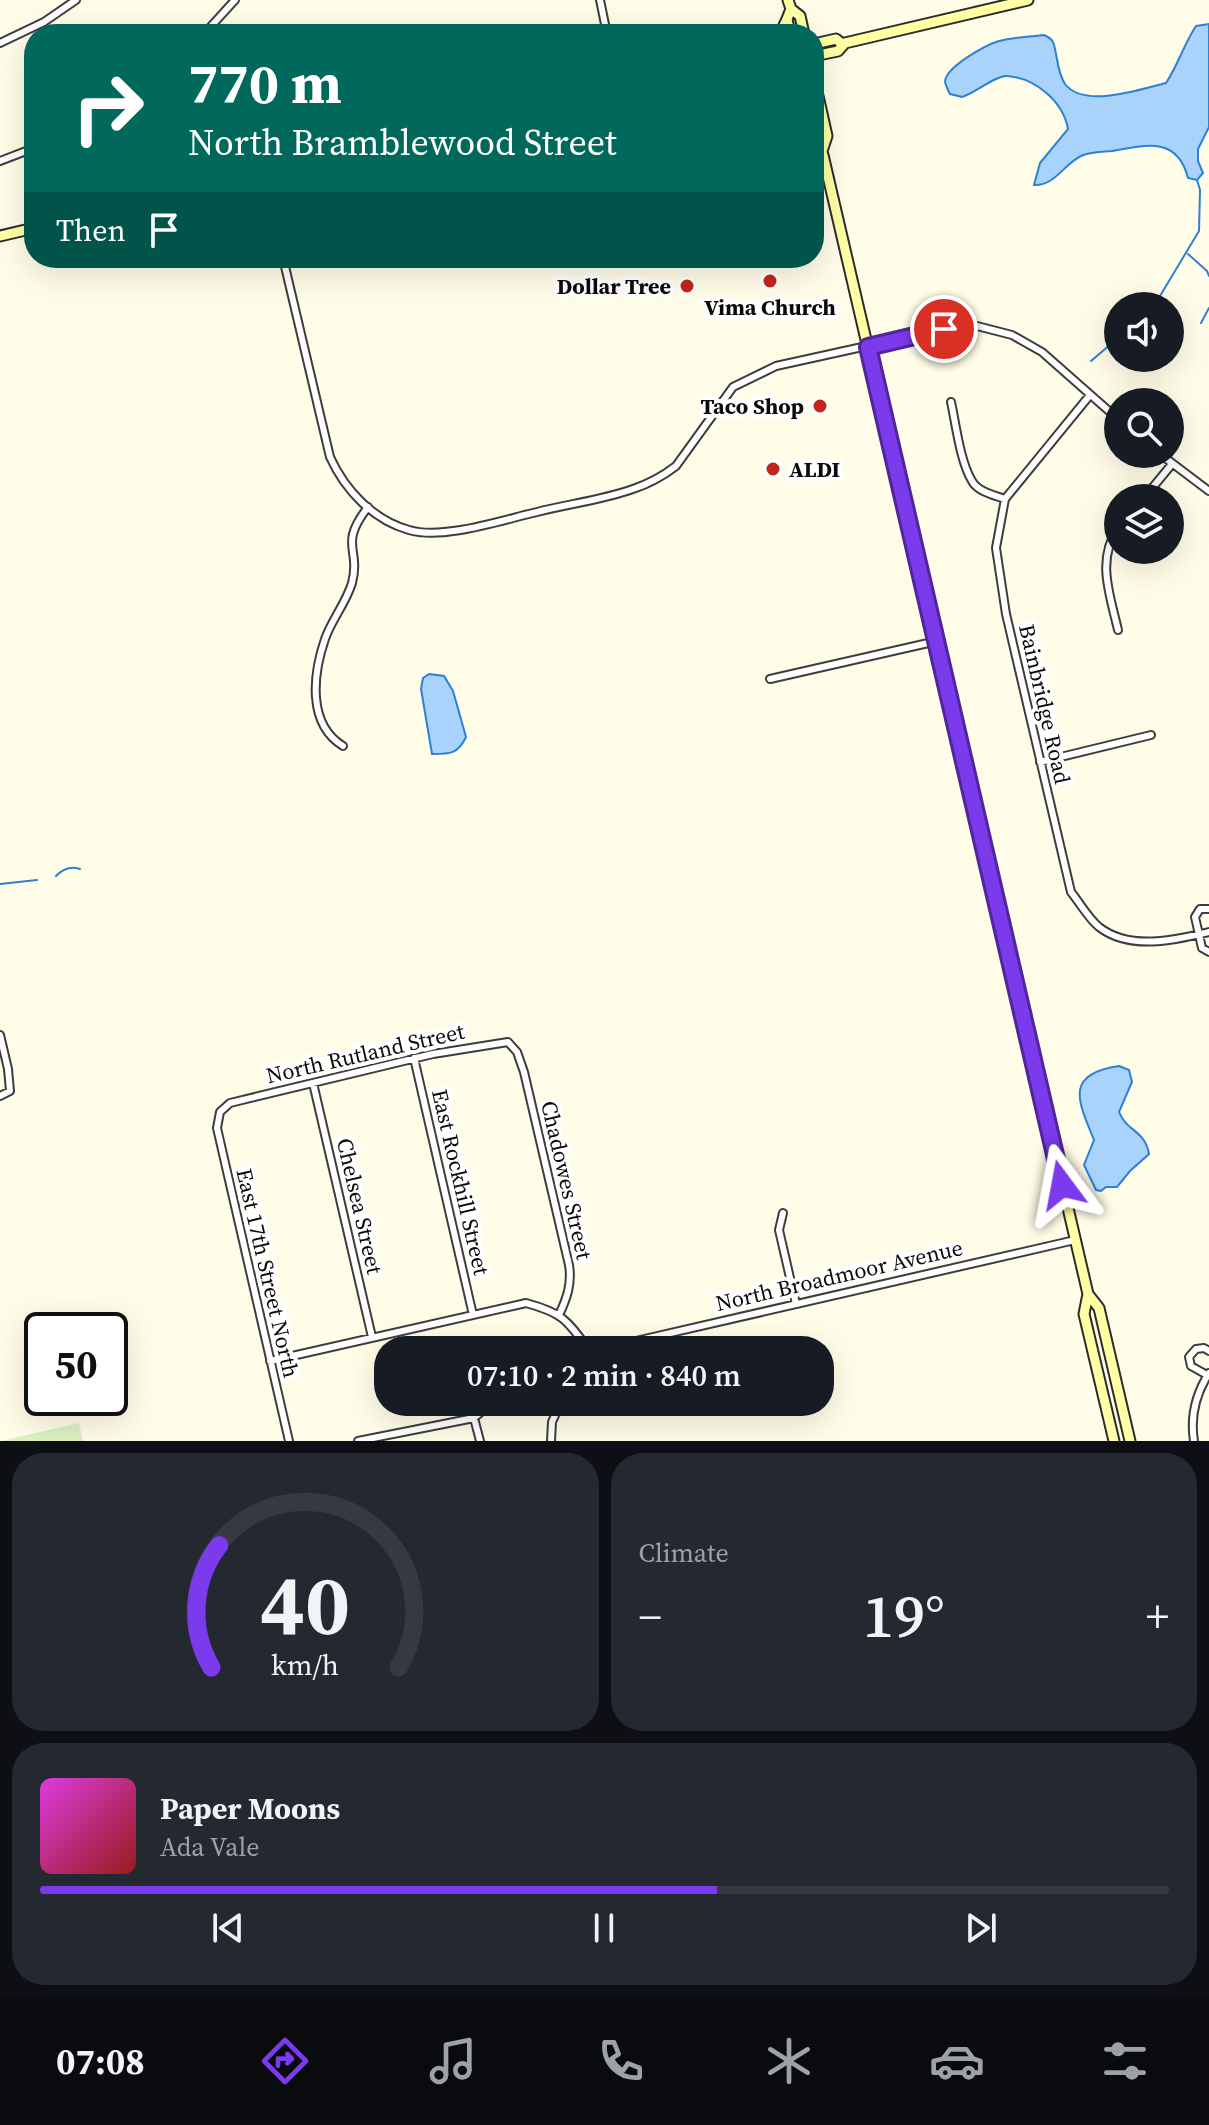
<!DOCTYPE html>
<html lang="en">
<head>
<meta charset="utf-8">
<style>
  :root { --surface:#171b24; --page:#242831; --text:#f1f3f6; --muted:#9ea1a6; --line:#363941; --accent:#7c3aed }
  body { margin:0; font-family:"Source Serif 4",serif; background:var(--page); color:var(--text); height:100vh; display:flex; flex-direction:column; font-size:30px; white-space:nowrap }
  * { box-sizing:border-box; margin:0 }
  p { font-size:26px; color:var(--muted) }
  .icon { flex:none; width:44px; height:44px; fill:none; stroke:currentColor; stroke-width:2; stroke-linecap:round; stroke-linejoin:round }
  .map { position:relative; height:1441px; overflow:hidden }
  .sheet { display:flex; flex-direction:column; gap:12px; padding:12px; background:#0d0f14; flex:1 }
  .sheet>* { flex:none }
  .banner { position:absolute; left:24px; top:24px; width:800px; height:244px; border-radius:32px; box-shadow:0 8px 32px #0002; background:#00695c; color:#fff; overflow:hidden }
  .fabs { position:absolute; left:1104px; top:292px; display:grid; gap:16px }
  .fabs a { display:grid; place-items:center; width:80px; height:80px; border-radius:50%; background:var(--surface); box-shadow:0 8px 32px #0002; font-size:40px }
  .speed { position:absolute; left:24px; top:1312px; display:flex; gap:16px; font-size:40px; font-weight:700; text-align:center }
  .speed>* { display:grid; place-content:center; width:104px; height:104px; border-radius:50%; background:var(--surface); box-shadow:0 8px 32px #0002; line-height:1 }
  .speed .limit { border:4px solid #111; border-radius:12px; background:#fff; color:#111 }
  .pin { position:absolute; display:grid; place-items:center; width:68px; height:68px; color:#fff; margin:-34px; border:4px solid #fff; border-radius:50%; box-shadow:0 2px 8px #0007 }
  .me { position:absolute; width:88px; margin:-44px; rotate:347deg; stroke-linejoin:round; filter:drop-shadow(0 0 6px #0008) }
  .turn { display:flex; align-items:center; gap:28px; height:168px; padding:0 32px; font-size:36px }
  .turn .icon { width:104px; height:104px; stroke-width:2.5 }
  .turn b { display:block; font-size:56px; line-height:68px }
  .then { display:flex; align-items:center; height:76px; padding:0 32px; background:#0003; gap:16px; font-size:30px }
  .big { font-size:60px; font-weight:600; line-height:1.1 }
  .sheet .widget { flex:1; display:flex; flex-direction:column; justify-content:center; gap:12px; min-width:0; padding:0 28px; border-radius:32px; background:var(--page) }
  .sheet .dial { align-items:center; gap:0 }
  .dial svg { height:208px; overflow:visible; fill:none; stroke:var(--line); stroke-width:7; stroke-linecap:round; text-anchor:middle }
  .dial text { fill:var(--text); stroke:none }
  .song { display:flex; align-items:center; gap:24px }
  .cover { width:96px; height:96px; border-radius:12px; background:linear-gradient(135deg,hsl(300 70% 55%),hsl(0 70% 35%)) }
  .played { height:8px; border-radius:4px; background:linear-gradient(90deg,var(--accent) 60%,var(--line) 60%) }
  .keys { display:flex; justify-content:space-around; direction:ltr }
  .heat { display:flex; justify-content:space-between; align-items:center; font-size:44px; direction:ltr }
  .sheet .tiles { flex:1; display:grid; gap:12px; grid-template-columns:1fr 1fr }
  .widget:last-child { grid-column:span 2 }
  .trip { position:absolute; left:374px; top:1336px; width:460px; height:80px; border-radius:32px; background:var(--surface); box-shadow:0 8px 32px #0002; font-weight:600; line-height:80px; text-align:center }
  .dock { display:flex; height:128px; justify-content:space-around; align-items:center; background:#090b0e; color:var(--muted) }
  .dock .icon { width:56px; height:56px }
  .dock .current { color:var(--accent) }
  .dock b { font-size:36px; color:var(--text) }
  .map>svg:first-child { display:block }
  .pitch { fill:#dcf2c2 }
  .water { fill:#a9d3fa; stroke:#2c80d5; stroke-width:2 }
  .lines { fill:none; stroke-linecap:round; stroke-linejoin:round }
  .stream { stroke:#2c80d5; stroke-width:2 }
  .minor-casing { stroke:#3d3d3d; stroke-width:10 }
  .secondary-casing { stroke:#2c2c2c; stroke-width:13 }
  .minor { stroke:#fff; stroke-width:6 }
  .secondary { stroke:#ffffa3; stroke-width:9 }
  .route-casing { stroke:#51269a; stroke-width:20 }
  .route { stroke:#7c3aed; stroke-width:14 }
  .poi-dot { fill:#c1251b; stroke:#fff; stroke-width:3 }
  .labels { text-anchor:middle; dominant-baseline:central; stroke-width:8; stroke-linejoin:round; paint-order:stroke }
  .poi-label { font-size:22px; font-weight:bold; fill:#0a0a0a; stroke:#fff; text-anchor:end }
  .street-label { font-size:22px; fill:#0a0a0a; stroke:#fff }
</style>
</head>
<body>
<div class="map">
<svg width="1209" height="1441" viewBox="0 0 1209 1441">
  <rect width="100%" height="100%" fill="#fffde8"/>
  <path class="pitch" d="M79 1423 83 1441H1Z"/>
  <path class="water" d="M1209 24V127L1198 149V161L1203 173 1197 180 1188 178C1177 136 1146 145 1112 151 1102 152 1089 152 1081 156 1064 164 1055 186 1034 185L1040 163 1068 129C1063 101 1035 78 1007 76 996 75 974 94 962 97L950 94C949 93 945 83 945 82 945 67 986 45 999 41 1013 37 1030 37 1044 35 1054 39 1054 44 1056 54 1058 64 1059 75 1065 84 1084 109 1141 89 1166 83 1178 65 1184 44 1196 26Z
    M429 674 444 676 453 691 466 737C458 754 450 754 432 754L421 689 423 678Z
    M1119 1066 1129 1070 1132 1082 1119 1112C1127 1132 1145 1130 1149 1154L1130 1171 1117 1187H1106L1101 1191 1096 1190 1084 1165 1094 1140C1078 1101 1064 1074 1119 1066Z"/>
  <g class="lines">
    <path class="stream" d="M1188 254 1207 271 1209 276
      M1154 306 1199 231 1200 190 1197 180
      M1201 323 1209 308
      M1091 361 1118 338
      M56 876C63 869 71 866 80 869
      M0 884 37 880"/>
    <g class="minor-casing">
      <path id="minor" d="M600 0 607 34
        M204 34 235 0
        M0 43 44 22 76 0
        M0 161 34 148
        M283 258 330 457C345 490 373 520 409 530 443 540 502 520 537 512 568 504 602 500 633 489 648 484 663 476 676 466L733 387 776 366 944 329 977 326 1012 335 1042 352 1118 419
        M1090 395 1005 499 996 548 1006 614 1071 892C1080 903 1088 918 1099 927 1130 951 1175 940 1209 932
        M951 402C956 425 960 461 972 481 978 492 994 495 1005 499
        M1160 454 1209 491
        M1144 498 1172 464
        M1118 630C1110 595 1096 560 1118 528
        M770 679 937 641
        M343 746C307 724 313 674 325 639 332 619 346 603 352 583 361 547 338 546 368 507
        M1040 762 1151 735
        M1209 909H1200L1195 917 1202 948 1209 952
        M0 1035 8 1069 10 1091 0 1096
        M414 1058 473 1315
        M313 1083 372 1337
        M783 1213 779 1230 796 1304
        M614 1350 627 1343 1075 1240
        M270 1361 526 1303C563 1313 567 1320 589 1350
        M1207 1375 1191 1366 1189 1357 1196 1349 1204 1348 1209 1351
        M474 1418 480 1441
        M474 1418 486 1408
        M289 1441 217 1128 220 1112 230 1103 433 1054 508 1042 517 1052 524 1072 569 1265C572 1284 567 1298 559 1315
        M358 1441 474 1418
        M551 1441 552 1422 561 1402
        M1194 1441C1190 1416 1195 1395 1209 1373"/>
    </g>
    <g class="secondary-casing">
      <path id="secondary" d="M788 0 791 9 787 19 790 34
        M791 9 800 16 804 34
        M780 34 787 19
        M814 44 836 39 842 44
        M814 56 838 51 845 43 1028 0
        M814 78 827 136 822 151
        M814 139 823 155 1088 1294 1084 1314 1114 1441
        M0 236 34 228
        M1088 1294 1099 1308 1130 1441"/>
    </g>
    <use href="#minor" class="minor"/>
    <use href="#secondary" class="secondary"/>
  </g>
  <g class="lines">
    <g class="route-casing">
      <path id="route" d="M944 329 868 347 1062 1185"/>
    </g>
    <use href="#route" class="route"/>
  </g>
  <g class="poi-dot">
    <circle cx="770" cy="281" r="8"/>
    <circle cx="687" cy="286" r="8"/>
    <circle cx="820" cy="406" r="8"/>
    <circle cx="773" cy="469" r="8"/>
  </g>
  <g class="labels">
    <g class="poi-label">
      <text x="671" y="286">Dollar Tree</text>
      <text x="770" y="307" text-anchor="middle">Vima Church</text>
      <text x="804" y="406">Taco Shop</text>
      <text x="789" y="469" text-anchor="start">ALDI</text>
    </g>
    <g class="street-label">
      <text transform="translate(1045 704) rotate(77)">Bainbridge Road</text>
      <text transform="translate(365 1053) rotate(-13)">North Rutland Street</text>
      <text transform="translate(567 1180) rotate(77)">Chadowes Street</text>
      <text transform="translate(461 1182) rotate(77)">East Rockhill Street</text>
      <text transform="translate(360 1206) rotate(77)">Chelsea Street</text>
      <text transform="translate(268 1273) rotate(77)">East 17th Street North</text>
      <text transform="translate(839 1275) rotate(-13)">North Broadmoor Avenue</text>
    </g>
  </g>
</svg>
<div class="fabs">
<a><svg class="icon" aria-label="sound" viewBox="0 0 24 24"><path d="M4 9h4l5-4v14l-5-4H4zM17 9q2 3 0 6"/></svg></a>
<a><svg class="icon" aria-label="search" viewBox="0 0 24 24"><circle cx="10" cy="10" r="6"/><path d="M15 15l6 6"/></svg></a>
<a><svg class="icon" aria-label="layers" viewBox="0 0 24 24"><path d="M12 4l9 5-9 5-9-5zM3 14l9 5 9-5"/></svg></a>
</div>
<div class="speed"><div class="limit">50</div></div>
<div class="pin" style="left:944px;top:329px;background:#d93025"><svg class="icon" aria-label="arrive" viewBox="0 0 24 24"><path d="M6 21V4h12l-3 4 3 4H6"/></svg></div>
<svg class="me" style="left:1062px;top:1185px" viewBox="-20 -20 40 40"><path d="M0-17L14 15 0 8-14 15z" fill="#7c3aed" stroke="#fff" stroke-width="4"/></svg>
<div class="trip">07:10 · 2 min · 840 m</div>
<div class="banner">
<div class="turn"><svg class="icon" aria-label="right" viewBox="0 0 24 24"><path d="M7 20v-9h11M14 6l5 5-5 5"/></svg><div><b>770 m</b>North Bramblewood Street</div></div>
<div class="then">Then<svg class="icon" aria-label="arrive" viewBox="0 0 24 24"><path d="M6 21V4h12l-3 4 3 4H6"/></svg></div>
</div>
</div>
<section class="sheet">
<div class="tiles">
<div class="widget dial"><svg viewBox="0 0 100 80">
<path d="M14 69A42 42 0 1 1 86 69"/>
<path d="M14 69A42 42 0 0 1 17 22" stroke="#7c3aed"/>
<text x="50" y="56" font-size="32" font-weight="700">40</text>
<text x="50" y="72" font-size="11">km/h</text>
</svg></div>
<div class="widget"><p>Climate</p>
<div class="heat"><a>−</a><b class="big">19°</b><a>+</a></div>
</div>
<div class="widget">
<div class="song"><i class="cover"></i><div><b>Paper Moons</b><p>Ada Vale</p></div></div>
<div class="played"></div>
<div class="keys"><svg class="icon" aria-label="previous" viewBox="0 0 24 24"><path d="M18 5L8 12l10 7zM5 5v14"/></svg><svg class="icon" aria-label="pause" viewBox="0 0 24 24"><path d="M8 5v14M16 5v14"/></svg><svg class="icon" aria-label="next" viewBox="0 0 24 24"><path d="M6 5l10 7-10 7zM19 5v14"/></svg></div>
</div>
</div>
</section>
<nav class="dock">
<b>07:08</b>
<svg class="icon current" aria-label="directions" viewBox="0 0 24 24"><path d="M12 3l9 9-9 9-9-9zM9 14v-3h6M13 9l2 2-2 2"/></svg>
<svg class="icon" aria-label="music" viewBox="0 0 24 24"><path d="M9 18V5l10-2v13"/><circle cx="6" cy="18" r="3"/><circle cx="16" cy="16" r="3"/></svg>
<svg class="icon" aria-label="phone" viewBox="0 0 24 24"><path d="M5 4h4l2 5-3 2q2 4 5 5l2-3 5 2v4C11 20 4 13 5 4z"/></svg>
<svg class="icon" aria-label="climate" viewBox="0 0 24 24"><path d="M12 3v18M4 7l16 10M4 17L20 7"/></svg>
<svg class="icon" aria-label="car" viewBox="0 0 24 24"><path d="M5 17H2v-5l4-1 3-4h7l3 4 3 1v5h-3M9 17h6M6 11h13"/><circle cx="7" cy="17" r="2"/><circle cx="17" cy="17" r="2"/></svg>
<svg class="icon" aria-label="filters" viewBox="0 0 24 24"><path d="M4 7h16M4 17h16"/><circle cx="9" cy="7" r="2"/><circle cx="15" cy="17" r="2"/></svg>
</nav>
</body>
</html>
